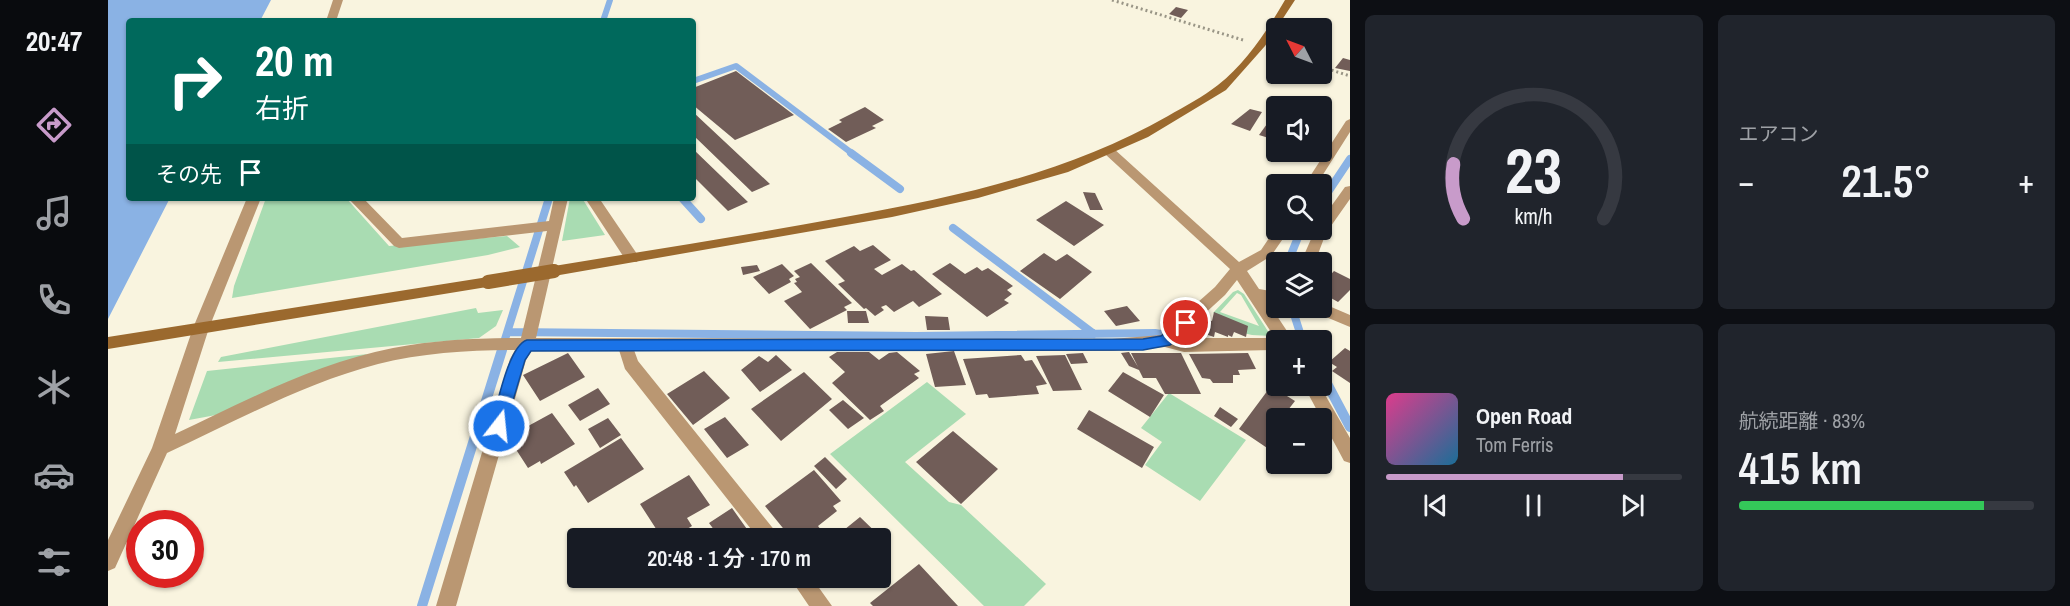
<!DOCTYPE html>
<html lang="ja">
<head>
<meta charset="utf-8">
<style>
  :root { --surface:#171b24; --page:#20242c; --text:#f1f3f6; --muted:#9ea1a6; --line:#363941; --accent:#c89bca }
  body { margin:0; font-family:"Archivo Narrow","Noto Sans JP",sans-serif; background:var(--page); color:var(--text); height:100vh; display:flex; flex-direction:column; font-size:22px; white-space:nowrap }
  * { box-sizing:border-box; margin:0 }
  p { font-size:20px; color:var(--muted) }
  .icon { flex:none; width:33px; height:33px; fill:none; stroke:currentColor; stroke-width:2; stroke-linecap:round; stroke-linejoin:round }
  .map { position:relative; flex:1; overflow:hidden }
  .sheet { display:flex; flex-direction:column; gap:15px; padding:15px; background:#0d0f14; width:720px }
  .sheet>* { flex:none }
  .top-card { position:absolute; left:18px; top:18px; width:570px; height:183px; border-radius:6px; box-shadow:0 2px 4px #0004; background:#00695c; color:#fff; overflow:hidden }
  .needle { width:39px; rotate:312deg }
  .controls { position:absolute; left:1158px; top:18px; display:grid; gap:12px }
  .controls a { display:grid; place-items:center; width:66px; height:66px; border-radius:6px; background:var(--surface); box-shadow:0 2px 4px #0004; font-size:30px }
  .speed { position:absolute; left:18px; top:510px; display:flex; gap:12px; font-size:30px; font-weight:700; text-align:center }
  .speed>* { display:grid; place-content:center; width:78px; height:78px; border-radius:50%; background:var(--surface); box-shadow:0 2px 4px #0004; line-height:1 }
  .speed .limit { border:9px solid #d22; background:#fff; color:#111 }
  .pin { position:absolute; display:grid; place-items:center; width:51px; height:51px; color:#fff; margin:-26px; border:3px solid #fff; border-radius:50%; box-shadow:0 2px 6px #0007 }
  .me { position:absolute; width:66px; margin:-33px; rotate:16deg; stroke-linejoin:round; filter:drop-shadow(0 0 4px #0008) }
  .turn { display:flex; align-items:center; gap:21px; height:126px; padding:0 30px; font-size:27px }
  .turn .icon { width:78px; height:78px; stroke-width:2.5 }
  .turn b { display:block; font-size:42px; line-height:51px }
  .then { display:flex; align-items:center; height:57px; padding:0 30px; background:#0003; gap:12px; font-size:22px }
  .big { font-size:45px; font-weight:600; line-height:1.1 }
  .sheet .card { flex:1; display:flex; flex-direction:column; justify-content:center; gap:9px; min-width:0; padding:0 21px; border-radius:9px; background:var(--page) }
  .sheet .dial { align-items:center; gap:0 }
  .dial svg { height:156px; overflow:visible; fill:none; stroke:var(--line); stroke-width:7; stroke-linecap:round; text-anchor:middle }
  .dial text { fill:var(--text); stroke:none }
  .song { display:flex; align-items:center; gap:18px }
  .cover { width:72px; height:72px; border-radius:9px; background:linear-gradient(135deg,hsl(330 70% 55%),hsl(200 70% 35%)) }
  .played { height:6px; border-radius:3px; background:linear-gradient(90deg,var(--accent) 80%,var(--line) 80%) }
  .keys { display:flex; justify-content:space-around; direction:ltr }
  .heat { display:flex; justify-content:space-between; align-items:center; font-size:33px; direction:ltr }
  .charge { height:9px; border-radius:4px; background:linear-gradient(90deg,#34c759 83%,var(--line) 0) }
  .sheet .tiles { flex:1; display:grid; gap:15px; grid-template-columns:repeat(2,1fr) }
  .trip { position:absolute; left:459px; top:528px; width:324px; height:60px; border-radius:6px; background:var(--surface); box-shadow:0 2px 4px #0004; font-weight:600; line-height:60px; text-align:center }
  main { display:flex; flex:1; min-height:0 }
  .tabs { display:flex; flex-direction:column; width:108px; justify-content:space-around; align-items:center; background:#090b0e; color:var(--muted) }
  .tabs .icon { width:42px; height:42px }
  .tabs .on { color:var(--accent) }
  .tabs b { font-size:27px; color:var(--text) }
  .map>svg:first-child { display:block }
  .green { fill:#a9dcb2; fill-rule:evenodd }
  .water { fill:#8ab2e4 }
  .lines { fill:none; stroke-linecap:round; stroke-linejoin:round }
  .stream-far2 { stroke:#8ab2e4; stroke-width:6 }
  .stream-far1 { stroke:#8ab2e4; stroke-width:8 }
  .stream { stroke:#8ab2e4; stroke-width:10 }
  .building { fill:#715d58 }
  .path { stroke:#999586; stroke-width:3; stroke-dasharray:2 3; stroke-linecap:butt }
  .street { fill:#ba9772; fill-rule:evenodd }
  .secondary { fill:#9b692e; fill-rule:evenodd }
  .secondary-bridge { stroke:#9b692e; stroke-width:14 }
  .route { fill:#1a73e8; stroke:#114b97; stroke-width:1.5 }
</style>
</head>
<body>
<main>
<nav class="tabs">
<b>20:47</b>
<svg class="icon on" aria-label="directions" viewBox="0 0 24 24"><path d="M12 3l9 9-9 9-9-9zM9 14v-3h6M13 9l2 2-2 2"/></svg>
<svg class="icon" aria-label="music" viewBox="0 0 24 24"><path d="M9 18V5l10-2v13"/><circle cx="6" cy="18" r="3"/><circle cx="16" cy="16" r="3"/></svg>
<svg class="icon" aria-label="phone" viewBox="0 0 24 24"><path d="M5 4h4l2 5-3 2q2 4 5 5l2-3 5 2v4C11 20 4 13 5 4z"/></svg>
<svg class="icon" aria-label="climate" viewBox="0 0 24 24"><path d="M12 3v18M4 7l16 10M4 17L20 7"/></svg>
<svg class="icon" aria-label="car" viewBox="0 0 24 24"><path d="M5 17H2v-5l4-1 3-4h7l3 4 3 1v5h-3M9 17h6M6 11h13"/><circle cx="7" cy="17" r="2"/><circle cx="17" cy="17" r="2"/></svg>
<svg class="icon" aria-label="filters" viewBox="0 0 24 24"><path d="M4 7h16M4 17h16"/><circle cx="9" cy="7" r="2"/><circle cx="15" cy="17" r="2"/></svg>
</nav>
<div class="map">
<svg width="1242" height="606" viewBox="0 0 1242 606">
  <rect width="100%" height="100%" fill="#f9f4df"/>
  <path class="green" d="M158 198H238L281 246 399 236 412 247 380 255 124 298 126 286Z
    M462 198H474L497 235 454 241Z
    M1130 290 1136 294 1163 336 1144 335 1135 333 1138 326 1105 313 1125 292ZM1129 293 1133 295 1151 326 1112 312Z
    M368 308 370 313 395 310 388 326 371 338 110 362 113 357Z
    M260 354 108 415 81 420 99 371Z
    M819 382 858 414 797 462 841 502 853 505 938 584 916 606H876L722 454Z
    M1061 393 1138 440 1092 501 1037 465 1054 442 1033 428Z"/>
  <path class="water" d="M0 0H163L152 21H21V198H62L0 319Z"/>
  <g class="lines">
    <path class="stream-far2" d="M495 21 502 0
      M585 81 628 66 745 154"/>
    <path class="stream-far1" d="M743 153 792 189
      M574 198 593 219
      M1214 201 1242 159
      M845 228 986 334
      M1180 262 1193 230
      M1184 308 1194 339
      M400 332 808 336 1047 333 1083 339
      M393 352 441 198"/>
    <path class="stream" d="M1214 374 1242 427
      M314 606 394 350"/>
  </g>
  <path class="building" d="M1068 7 1080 10 1073 18 1061 14Z
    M1235 58 1242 60V71L1227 68Z
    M628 71 686 115 627 140 585 105V88Z
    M757 107 776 120 764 126 768 128 738 142 720 129 734 122 731 120Z
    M1142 109 1154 112 1142 131 1123 124Z
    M585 112 662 184 644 192 585 135Z
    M1164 117 1168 119V140H1167L1151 135Z
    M585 149 640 202 620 211 585 176Z
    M975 192 987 193 995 210H982Z
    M958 201 996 225 966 246 928 220Z
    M765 245 783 260 766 269 774 275 794 264 803 271 806 270 834 294 811 307 805 301 786 312 778 305 773 307 776 310 767 316 758 308 756 309 730 284 737 281 717 261 746 246 752 251Z
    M936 253 948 261 959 254 984 272 952 299 912 271Z
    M703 263 744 303 736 307 739 310 702 329 676 301 694 292 686 283 689 282 687 279 692 277 686 271Z
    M842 263 857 274 869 267 874 271 880 268 905 286 899 290 904 294 896 300 901 303 879 317 824 274Z
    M674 264 686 276 681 279 683 282 661 294 645 277Z
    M649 265 652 271 635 275 633 267Z
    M1226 271 1242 279V290L1230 302 1214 293V284Z
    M1019 306 1032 321 1008 326 996 311Z
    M739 311H758L761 323H740Z
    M1106 312 1140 326 1138 337 1126 332 1124 337 1120 335V337L1107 332 1106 337 1094 333 1098 319 1104 321Z
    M817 316 840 317 842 330H819Z
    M1237 348 1242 351V383L1224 371 1229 367 1221 362Z
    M846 351 858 385 827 387 818 354Z
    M729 352H761L771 360 781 353 789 352 812 371 806 374 811 378 772 406 776 411 762 420 724 383 737 372 721 357Z
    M1021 352 1030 367 1023 353H1073L1093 394H1057L1048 378H1035L1031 370 1021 366 1013 353Z
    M460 353 477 377 432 401 415 375Z
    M975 353 980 363 963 364 958 354Z
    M1140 353 1148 369 1130 370 1132 375H1125V383H1105L1102 379 1094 378 1081 354Z
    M668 355 684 370 652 392 633 370 651 356 660 362Z
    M913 355 917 361 924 360 939 384 928 386 931 394 881 398 879 394 868 395 855 359Z
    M957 355 974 390 945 391 928 356Z
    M596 371 622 398 585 425 559 394Z
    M696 372 724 399 673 441 643 409Z
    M1015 372 1056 395 1042 417 1000 391Z
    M1163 386 1187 401 1180 410 1193 418H1168V454L1131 429Z
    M490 388 502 404 472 421 460 405Z
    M735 400 756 418 740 429 721 410Z
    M1112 407 1130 419 1123 427 1106 416Z
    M981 410 1046 447 1034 468 969 429Z
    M444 413 467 444 433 464 432 461 420 468 400 437Z
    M617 417 641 445 619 458 596 429Z
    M500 418 513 435 492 448 480 429Z
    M845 431 890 469 853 504 808 462Z
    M513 438 536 469 480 503 468 485 466 487 456 472Z
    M717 457 739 479 728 489 706 466Z
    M706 470 733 501 725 506 729 511 710 526 716 534 710 538H683L657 506Z
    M581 475 602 505 579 518 584 526 564 538H554L532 504Z
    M624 508 641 532 632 538H612L601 523Z
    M752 517 779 543 772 550V538H726Z
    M811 564 850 606H765L762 603Z"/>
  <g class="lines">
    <path class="path" d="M1004 0 1135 40
      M1214 67 1242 76"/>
    <path class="street" d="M225 0H235L228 21H218Z
      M1242 119V132L1209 184H1197L1238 121Z
      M1001 147 1005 148 1131 262 1153 250 1168 228V230H1181L1163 256 1139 271 1151 289 1168 292V302L1159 301 1185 340H1168V350L1076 352 1057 347 1004 351 526 350 530 361 668 532 670 538H650L517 369 511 350H424L418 360 348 606H328L402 359 407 350C362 350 314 353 270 364 197 383 128 421 59 453L7 568 0 571V540L44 448 85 328 139 198H153L101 328 67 434C137 401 208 363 285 348 327 340 370 338 413 338L439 231 291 248 286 246 240 198H255L294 238 441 221 446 198H460L428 338 1004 339 1053 335 1107 287 1122 269 997 154 995 151ZM1129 280 1167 338H1070L1117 295Z
      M1242 186V199L1218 233 1207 262H1193L1207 230H1214V219L1237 187Z
      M477 198H491L529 254 531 258 529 262H519Z
      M1214 303 1242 315V327L1206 312 1204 308H1214Z
      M1196 386H1212L1242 438V463L1236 461Z
      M682 578H704L724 606H701Z"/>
    <path class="secondary" d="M1177 0H1187L1157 46 1118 90 1040 137 960 172 870 198 784 217 446 276 439 271 446 266C543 250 640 235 737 217 849 197 960 173 1060 116 1077 106 1095 97 1110 85 1138 63 1159 31 1177 0Z
      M380 277 387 282 385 286 0 349V337Z"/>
    <path class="secondary-bridge" d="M380 282 446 271"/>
  </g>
  <path class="route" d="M1078 318 1083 319 1085 323 1083 327 1062 345 1035 350 423 351 417 360 396 431 391 433 385 431 383 426C389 407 400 346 419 340L1035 339 1053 336Z"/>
</svg>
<div class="controls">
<a><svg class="needle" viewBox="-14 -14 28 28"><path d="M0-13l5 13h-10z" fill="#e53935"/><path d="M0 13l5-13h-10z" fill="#9ea1a6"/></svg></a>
<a><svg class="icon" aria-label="sound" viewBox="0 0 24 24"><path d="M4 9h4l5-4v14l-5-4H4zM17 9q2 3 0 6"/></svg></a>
<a><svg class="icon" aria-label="search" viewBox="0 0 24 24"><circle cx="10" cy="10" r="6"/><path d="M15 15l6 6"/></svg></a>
<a><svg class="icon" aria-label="layers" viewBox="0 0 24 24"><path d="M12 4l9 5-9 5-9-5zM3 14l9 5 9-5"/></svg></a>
<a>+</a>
<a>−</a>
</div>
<div class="speed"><div class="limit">30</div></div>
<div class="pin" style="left:1078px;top:323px;background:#d93025"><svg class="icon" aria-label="arrive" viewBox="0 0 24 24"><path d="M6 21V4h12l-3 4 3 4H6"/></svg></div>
<svg class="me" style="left:391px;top:426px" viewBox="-20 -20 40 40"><circle r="17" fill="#1a73e8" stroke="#fff" stroke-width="3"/><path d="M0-11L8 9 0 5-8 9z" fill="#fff"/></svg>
<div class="trip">20:48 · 1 分 · 170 m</div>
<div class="top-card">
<div class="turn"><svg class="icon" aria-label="right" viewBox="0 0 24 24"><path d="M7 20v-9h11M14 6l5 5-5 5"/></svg><div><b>20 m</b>右折</div></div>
<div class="then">その先<svg class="icon" aria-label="arrive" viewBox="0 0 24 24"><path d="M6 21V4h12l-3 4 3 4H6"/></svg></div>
</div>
</div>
<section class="sheet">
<div class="tiles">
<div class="card dial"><svg viewBox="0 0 100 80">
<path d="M14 69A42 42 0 1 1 86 69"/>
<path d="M14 69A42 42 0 0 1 9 41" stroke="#c89bca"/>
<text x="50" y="56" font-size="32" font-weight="700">23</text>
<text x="50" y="72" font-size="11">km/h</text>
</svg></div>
<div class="card"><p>エアコン</p>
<div class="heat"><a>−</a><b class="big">21.5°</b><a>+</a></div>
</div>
<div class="card">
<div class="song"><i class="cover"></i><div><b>Open Road</b><p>Tom Ferris</p></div></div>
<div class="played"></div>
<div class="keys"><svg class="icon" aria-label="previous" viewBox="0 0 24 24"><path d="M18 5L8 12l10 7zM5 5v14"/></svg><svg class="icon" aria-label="pause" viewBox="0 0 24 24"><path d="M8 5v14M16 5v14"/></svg><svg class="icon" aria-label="next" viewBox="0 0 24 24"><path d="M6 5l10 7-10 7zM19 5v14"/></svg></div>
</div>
<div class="card"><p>航続距離 · 83%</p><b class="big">415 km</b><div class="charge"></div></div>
</div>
</section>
</main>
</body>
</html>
